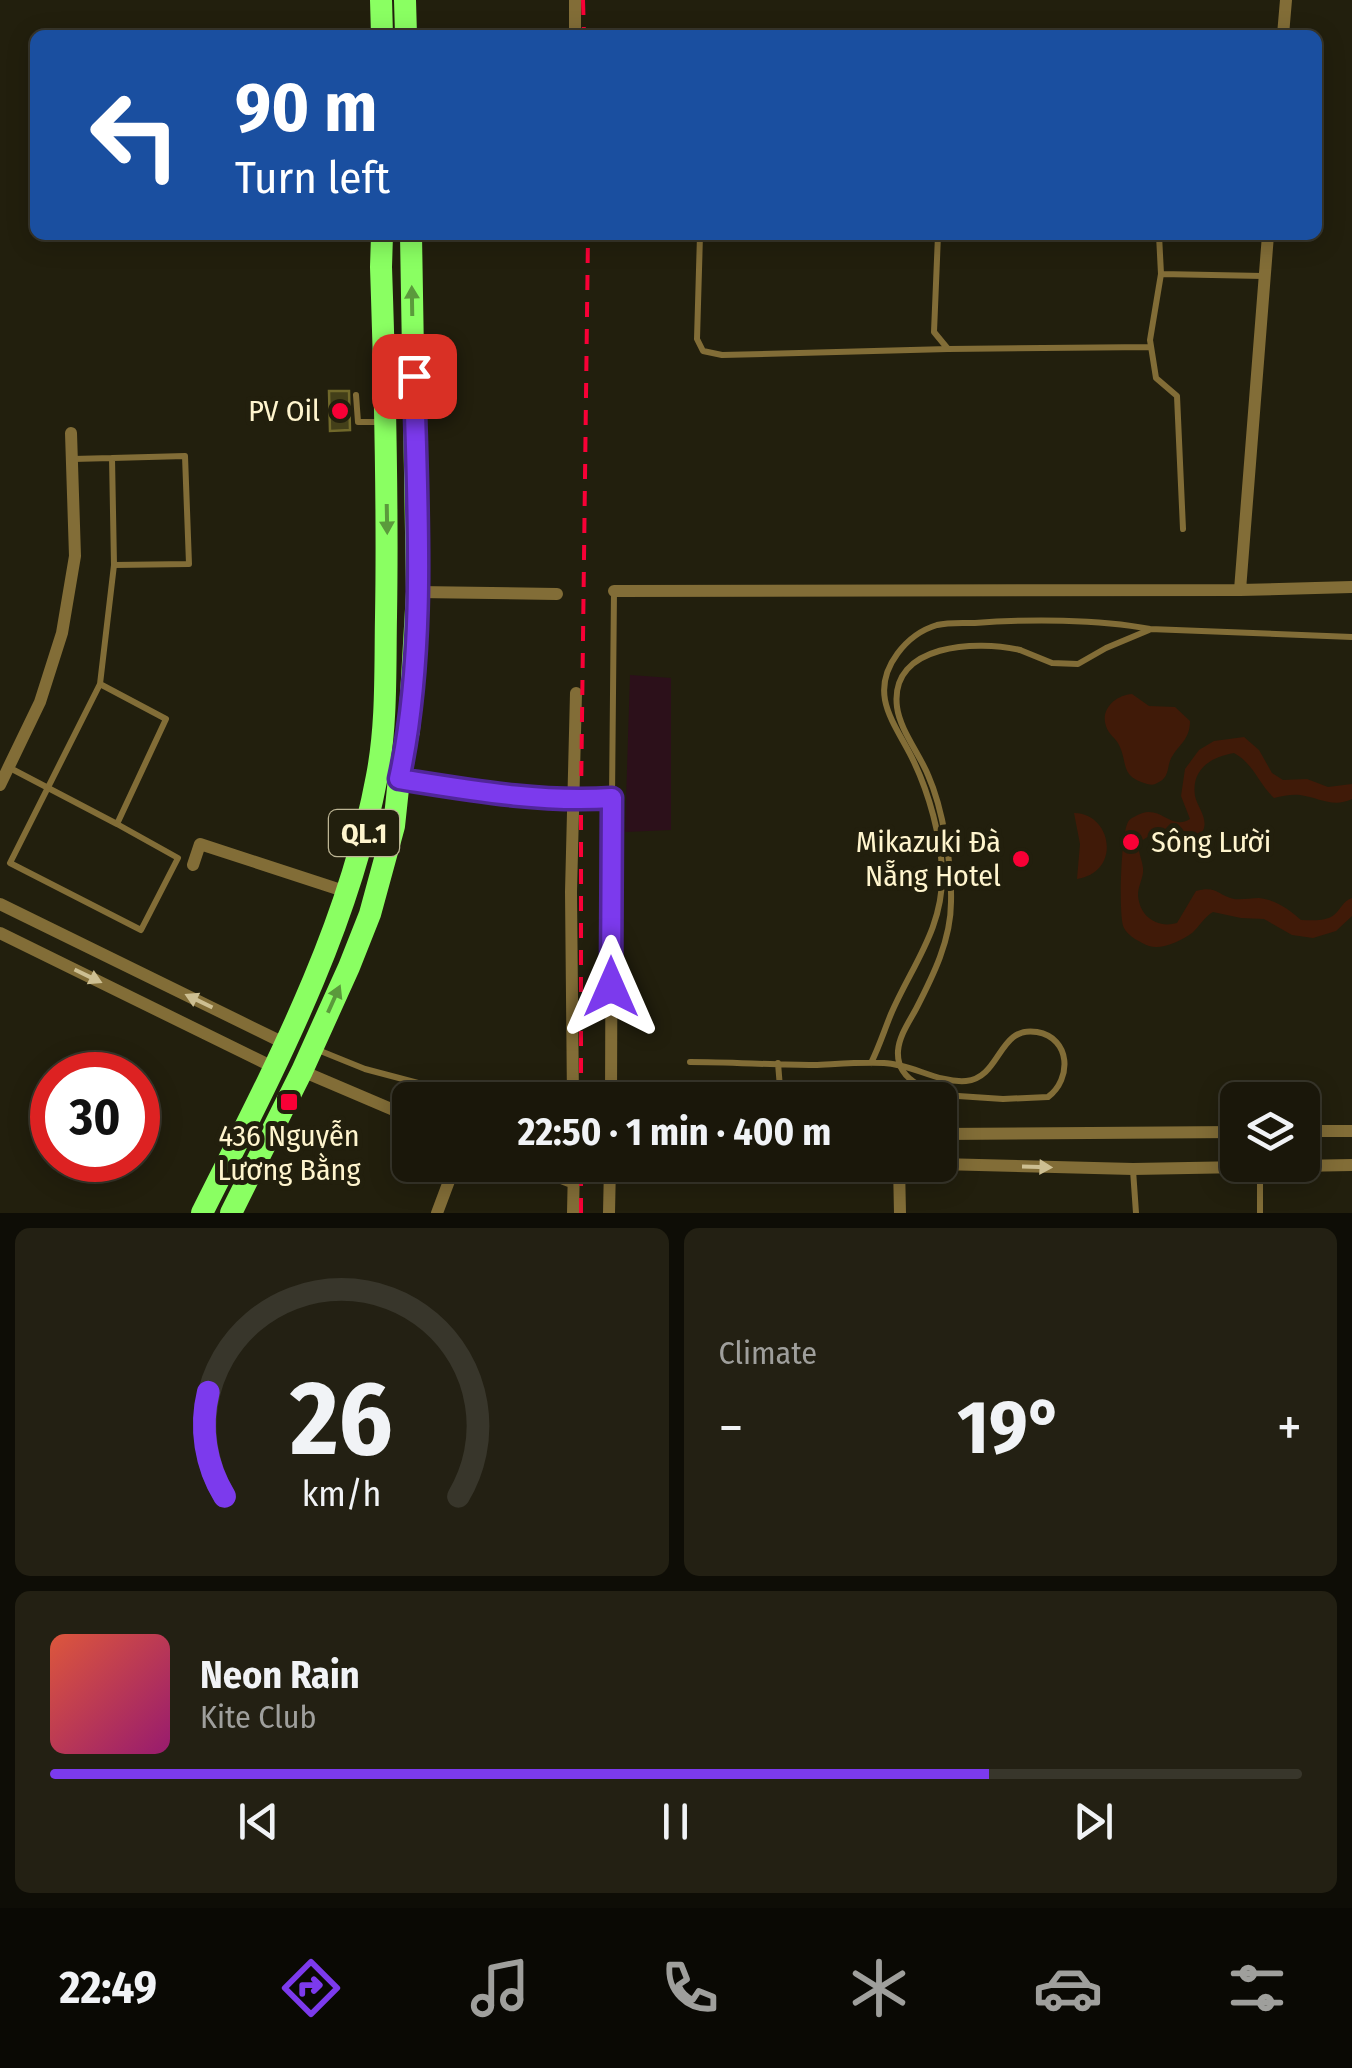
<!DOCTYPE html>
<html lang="en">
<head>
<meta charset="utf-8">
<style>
  :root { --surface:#1a170a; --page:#232013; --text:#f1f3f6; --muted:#9f9f9c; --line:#38362b; --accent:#7c3aed }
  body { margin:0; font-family:"Fira Sans Condensed",sans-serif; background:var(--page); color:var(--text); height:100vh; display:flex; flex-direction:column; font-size:38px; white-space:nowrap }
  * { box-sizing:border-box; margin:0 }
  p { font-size:32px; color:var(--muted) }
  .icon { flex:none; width:55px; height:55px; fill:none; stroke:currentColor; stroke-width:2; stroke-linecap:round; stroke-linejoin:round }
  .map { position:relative; height:1213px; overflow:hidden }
  .details { display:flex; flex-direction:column; gap:15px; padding:15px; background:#0e0d06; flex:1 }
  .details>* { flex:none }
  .top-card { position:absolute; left:30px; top:30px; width:1292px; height:210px; border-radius:15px; box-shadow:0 5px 25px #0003,0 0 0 2px var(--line); background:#1a4fa0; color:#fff; overflow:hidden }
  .buttons { position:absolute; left:1220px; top:1082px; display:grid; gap:20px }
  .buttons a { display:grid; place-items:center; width:100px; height:100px; border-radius:15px; background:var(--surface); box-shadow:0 5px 25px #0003,0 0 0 2px var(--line); font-size:50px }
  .speed { position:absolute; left:30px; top:1052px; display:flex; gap:20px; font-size:50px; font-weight:700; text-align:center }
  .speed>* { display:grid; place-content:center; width:130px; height:130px; border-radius:50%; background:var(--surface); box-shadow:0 5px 25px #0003,0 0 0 2px var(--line); line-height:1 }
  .speed .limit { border:15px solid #d22; background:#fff; color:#111 }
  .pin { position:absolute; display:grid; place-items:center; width:85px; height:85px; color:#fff; margin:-42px; border-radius:20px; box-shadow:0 5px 15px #0006 }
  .me { position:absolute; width:110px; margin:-55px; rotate:0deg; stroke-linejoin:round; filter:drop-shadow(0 0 8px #0008) }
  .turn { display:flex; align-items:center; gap:35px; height:210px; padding:0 40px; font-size:45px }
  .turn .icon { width:130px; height:130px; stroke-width:2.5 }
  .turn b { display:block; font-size:70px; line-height:85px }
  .big { font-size:75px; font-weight:700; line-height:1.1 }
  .details .widget { flex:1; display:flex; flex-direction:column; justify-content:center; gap:15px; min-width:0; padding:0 35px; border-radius:15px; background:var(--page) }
  .details .dial { align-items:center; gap:0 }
  .dial svg { height:260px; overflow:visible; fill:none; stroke:var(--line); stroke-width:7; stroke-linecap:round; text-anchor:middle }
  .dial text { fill:var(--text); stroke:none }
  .song { display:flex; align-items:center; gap:30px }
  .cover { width:120px; height:120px; border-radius:15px; background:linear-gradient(135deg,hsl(10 70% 55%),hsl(320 70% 35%)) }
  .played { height:10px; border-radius:5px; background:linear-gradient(90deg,var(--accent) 75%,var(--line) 75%) }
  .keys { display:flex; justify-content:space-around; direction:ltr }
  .heat { display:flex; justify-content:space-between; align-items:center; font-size:55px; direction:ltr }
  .details .tiles { flex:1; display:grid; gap:15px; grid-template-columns:1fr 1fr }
  .widget:last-child { grid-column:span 2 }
  .trip { position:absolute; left:392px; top:1082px; width:565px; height:100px; border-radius:15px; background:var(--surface); box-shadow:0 5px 25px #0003,0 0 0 2px var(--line); font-weight:700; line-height:100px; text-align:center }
  .menu { display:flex; height:160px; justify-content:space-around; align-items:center; background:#0a0904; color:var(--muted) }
  .menu .icon { width:70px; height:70px }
  .menu .current { color:var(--accent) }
  .menu b { font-size:45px; color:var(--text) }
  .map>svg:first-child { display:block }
  .green { fill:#2c101a }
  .water { fill:#401a08 }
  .building { fill:#433f19; stroke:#70682a; stroke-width:2.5 }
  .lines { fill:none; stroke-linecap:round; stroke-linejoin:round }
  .service { stroke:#826d37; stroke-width:6 }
  .minor { stroke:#826d37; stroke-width:12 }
  .trunk { stroke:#8aff62; stroke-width:22 }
  .rail { stroke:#f90036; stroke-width:4; stroke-dasharray:15 12; stroke-linecap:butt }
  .service-bridge { stroke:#826d37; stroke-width:6 }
  .oneway { fill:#5b9a3c }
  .oneway2 { fill:#cdbf92 }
  .route-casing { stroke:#51269a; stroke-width:25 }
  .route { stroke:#7c3aed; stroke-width:18 }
  .poi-dot { fill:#f90036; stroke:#221f0d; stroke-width:4 }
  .labels { text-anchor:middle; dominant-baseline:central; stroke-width:10; stroke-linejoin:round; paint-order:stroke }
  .shield { fill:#221f0d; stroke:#bdb594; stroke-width:2.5 }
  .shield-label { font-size:28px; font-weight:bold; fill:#fff5ce }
  .poi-label { font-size:30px; fill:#fff5ce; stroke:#221f0d; text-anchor:end }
</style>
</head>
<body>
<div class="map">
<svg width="1352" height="1213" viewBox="0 0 1352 1213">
  <rect width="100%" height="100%" fill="#221f0d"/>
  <path class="green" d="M630 675 671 678V830L625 832Z"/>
  <path class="water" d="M1132 694 1149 706 1175 707 1190 721C1190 738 1181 743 1173 755 1166 764 1171 776 1159 782 1152 786 1151 785 1144 783 1120 775 1128 763 1119 745 1116 738 1108 734 1106 726 1100 709 1116 695 1132 694Z
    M1244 737 1259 750 1272 773 1283 780 1307 779 1328 787 1352 784V799C1333 808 1320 798 1300 795 1291 794 1283 796 1274 798 1258 783 1254 764 1234 753 1211 757 1191 769 1195 796 1197 806 1207 817 1204 828 1202 836 1192 839 1185 841L1175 837 1165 840 1149 836 1138 843C1138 852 1142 859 1143 868 1144 876 1139 884 1138 893 1138 915 1156 929 1177 923L1196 891C1216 885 1218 895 1234 899 1241 900 1251 898 1259 898 1276 900 1289 909 1301 920 1312 920 1325 922 1334 915 1342 908 1342 902 1352 898V916L1336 931 1313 938 1292 935 1264 919 1241 918 1213 912C1204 917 1200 926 1192 933 1181 941 1162 950 1149 946 1141 943 1128 936 1124 928 1118 918 1121 833 1128 822 1129 820 1131 818 1134 817 1160 800 1169 832 1190 819L1181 796 1185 769 1199 750 1214 741Z
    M1074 813C1112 813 1122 872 1077 879L1080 844Z"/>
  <path class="building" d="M329 391H349L350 430 330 431Z"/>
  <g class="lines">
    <path class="service" d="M700 235 697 339 703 351 722 355 948 349
      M938 235 934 332 948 349 1151 347
      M1159 235 1161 274
      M356 395 358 422H380
      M73 459 112 458
      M1183 529 1177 396 1156 378 1150 340 1161 274 1263 276
      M1020 650 1052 663 1078 664 1106 648 1149 630
      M100 684 166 719 117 824 178 858 141 930 10 863 100 684 114 565 189 564 185 456 112 458 114 565
      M10 768 117 824
      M612 797 614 591
      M318 1050 365 1069 418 1083
      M690 1062C731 1062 773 1065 814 1065 837 1064 861 1062 884 1063 912 1064 937 1083 966 1081 1001 1078 998 1025 1037 1032 1071 1038 1072 1079 1048 1097L1003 1099 958 1096
      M778 1063 781 1100
      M871 1063C879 1047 884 1031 891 1014 911 967 944 928 942 872 941 836 929 794 914 762 905 742 889 721 885 700 879 667 907 634 937 625 949 622 963 623 975 623 1028 619 1098 619 1150 629L1352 637
      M1260 1165V1213
      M1133 1170 1136 1213"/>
    <path class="minor" d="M575 0V35
      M1283 35 1286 0
      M1240 590 1268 235
      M614 591 1240 590 1352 587
      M417 592 557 594
      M393 778C465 790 539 803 612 798L611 1100
      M0 785 40 702 62 633 75 556 71 433
      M193 865 200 844 347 892
      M0 904 286 1044
      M0 933 275 1068
      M302 1071 410 1117
      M573 1100 571 892 576 693
      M1302 1131H1352
      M940 1134 1238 1132
      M940 1164 1133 1169 1352 1165
      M527 1165 574 1183
      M899 1165 900 1213
      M610 1168 845 1165
      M437 1213 455 1165
      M573 1213 574 1165
      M609 1213 610 1165"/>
    <path class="trunk" d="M381 0 382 35
      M405 0 406 35
      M202 1213C272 1073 348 932 377 776 387 724 385 670 386 617 388 500 385 384 381 267L382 235
      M231 1213 302 1071 349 967 370 914 394 826 399 779 409 730 417 592 411 235"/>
    <path class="rail" d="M583 0 584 35
      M581 1100V800L588 235
      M581 1213V1165"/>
    <path class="service-bridge" d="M958 1096C933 1093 896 1083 898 1051 899 1036 909 1022 916 1009 933 976 951 940 951 902 952 865 943 809 928 775 919 753 900 730 897 707 889 643 978 640 1020 650"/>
  </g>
  <defs><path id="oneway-solid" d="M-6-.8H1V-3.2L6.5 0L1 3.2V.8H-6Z" transform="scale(2.5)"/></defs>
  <g class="oneway">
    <use href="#oneway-solid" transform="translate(412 301) rotate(-91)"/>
    <use href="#oneway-solid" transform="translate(387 519) rotate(89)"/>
    <use href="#oneway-solid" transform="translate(334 999) rotate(-66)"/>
  </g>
  <g class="oneway2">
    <use href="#oneway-solid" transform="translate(88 976) rotate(26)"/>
    <use href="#oneway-solid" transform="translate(199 1001) rotate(-154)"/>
    <use href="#oneway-solid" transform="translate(1037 1167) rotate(2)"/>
  </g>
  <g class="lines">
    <g class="route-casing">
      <path id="route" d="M414 376C417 506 427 651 399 779 469 790 541 803 612 798L611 987"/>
    </g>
    <use href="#route" class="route"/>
  </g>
  <g class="poi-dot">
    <circle cx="340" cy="411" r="10"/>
    <circle cx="1131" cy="842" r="10"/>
    <circle cx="1021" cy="859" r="10"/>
    <rect x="279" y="1092" width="20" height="20" rx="5"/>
  </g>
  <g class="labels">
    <rect class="shield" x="329" y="810" width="70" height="46" rx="8"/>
    <g class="shield-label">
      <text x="364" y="833">QL.1</text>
    </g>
    <g class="poi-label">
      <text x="320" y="411">PV Oil</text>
      <text x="1001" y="842">Mikazuki Đà<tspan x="1001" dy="34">Nẵng Hotel</tspan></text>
      <text x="1151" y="842" text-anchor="start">Sông Lười</text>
      <text x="289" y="1136" text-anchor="middle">436 Nguyễn<tspan x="289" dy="34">Lương Bằng</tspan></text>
    </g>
  </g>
</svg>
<div class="buttons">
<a><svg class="icon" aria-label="layers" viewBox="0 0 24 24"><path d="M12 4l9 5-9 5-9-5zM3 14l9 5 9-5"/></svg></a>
</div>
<div class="speed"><div class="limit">30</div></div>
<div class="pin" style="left:414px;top:376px;background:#d93025"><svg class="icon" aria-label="arrive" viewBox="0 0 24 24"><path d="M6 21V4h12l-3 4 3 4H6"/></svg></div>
<svg class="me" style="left:611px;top:987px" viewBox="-20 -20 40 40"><path d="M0-17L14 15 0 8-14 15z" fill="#7c3aed" stroke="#fff" stroke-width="4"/></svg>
<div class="trip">22:50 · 1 min · 400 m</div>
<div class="top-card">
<div class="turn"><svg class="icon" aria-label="left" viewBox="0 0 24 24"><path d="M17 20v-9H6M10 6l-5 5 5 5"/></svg><div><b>90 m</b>Turn left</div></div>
</div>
</div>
<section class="details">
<div class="tiles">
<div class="widget dial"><svg viewBox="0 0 100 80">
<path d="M14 69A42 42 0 1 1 86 69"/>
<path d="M14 69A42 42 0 0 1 9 37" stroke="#7c3aed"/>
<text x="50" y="56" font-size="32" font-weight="700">26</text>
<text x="50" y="72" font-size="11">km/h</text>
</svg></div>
<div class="widget"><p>Climate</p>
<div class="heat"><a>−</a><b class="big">19°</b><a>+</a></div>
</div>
<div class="widget">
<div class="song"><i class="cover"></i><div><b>Neon Rain</b><p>Kite Club</p></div></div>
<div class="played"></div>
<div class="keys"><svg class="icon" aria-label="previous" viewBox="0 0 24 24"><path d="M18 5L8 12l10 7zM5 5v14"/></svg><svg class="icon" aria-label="pause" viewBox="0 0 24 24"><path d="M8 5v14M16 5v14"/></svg><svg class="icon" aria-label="next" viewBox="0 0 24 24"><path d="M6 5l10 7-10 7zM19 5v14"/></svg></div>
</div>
</div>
</section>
<nav class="menu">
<b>22:49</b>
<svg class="icon current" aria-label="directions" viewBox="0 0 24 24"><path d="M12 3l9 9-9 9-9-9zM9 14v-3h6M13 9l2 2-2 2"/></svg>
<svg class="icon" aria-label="music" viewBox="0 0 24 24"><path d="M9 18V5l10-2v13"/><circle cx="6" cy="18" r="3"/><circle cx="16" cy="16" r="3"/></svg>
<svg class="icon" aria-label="phone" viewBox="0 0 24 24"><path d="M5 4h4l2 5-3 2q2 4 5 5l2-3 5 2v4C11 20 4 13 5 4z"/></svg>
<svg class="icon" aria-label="climate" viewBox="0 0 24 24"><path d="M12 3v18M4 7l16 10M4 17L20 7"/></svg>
<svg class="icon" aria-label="car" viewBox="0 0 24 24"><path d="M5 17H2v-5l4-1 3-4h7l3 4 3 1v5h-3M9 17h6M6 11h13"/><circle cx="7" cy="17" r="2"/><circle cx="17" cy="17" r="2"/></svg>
<svg class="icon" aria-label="filters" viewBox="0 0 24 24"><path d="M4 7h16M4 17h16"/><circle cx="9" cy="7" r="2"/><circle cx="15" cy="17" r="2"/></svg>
</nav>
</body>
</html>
